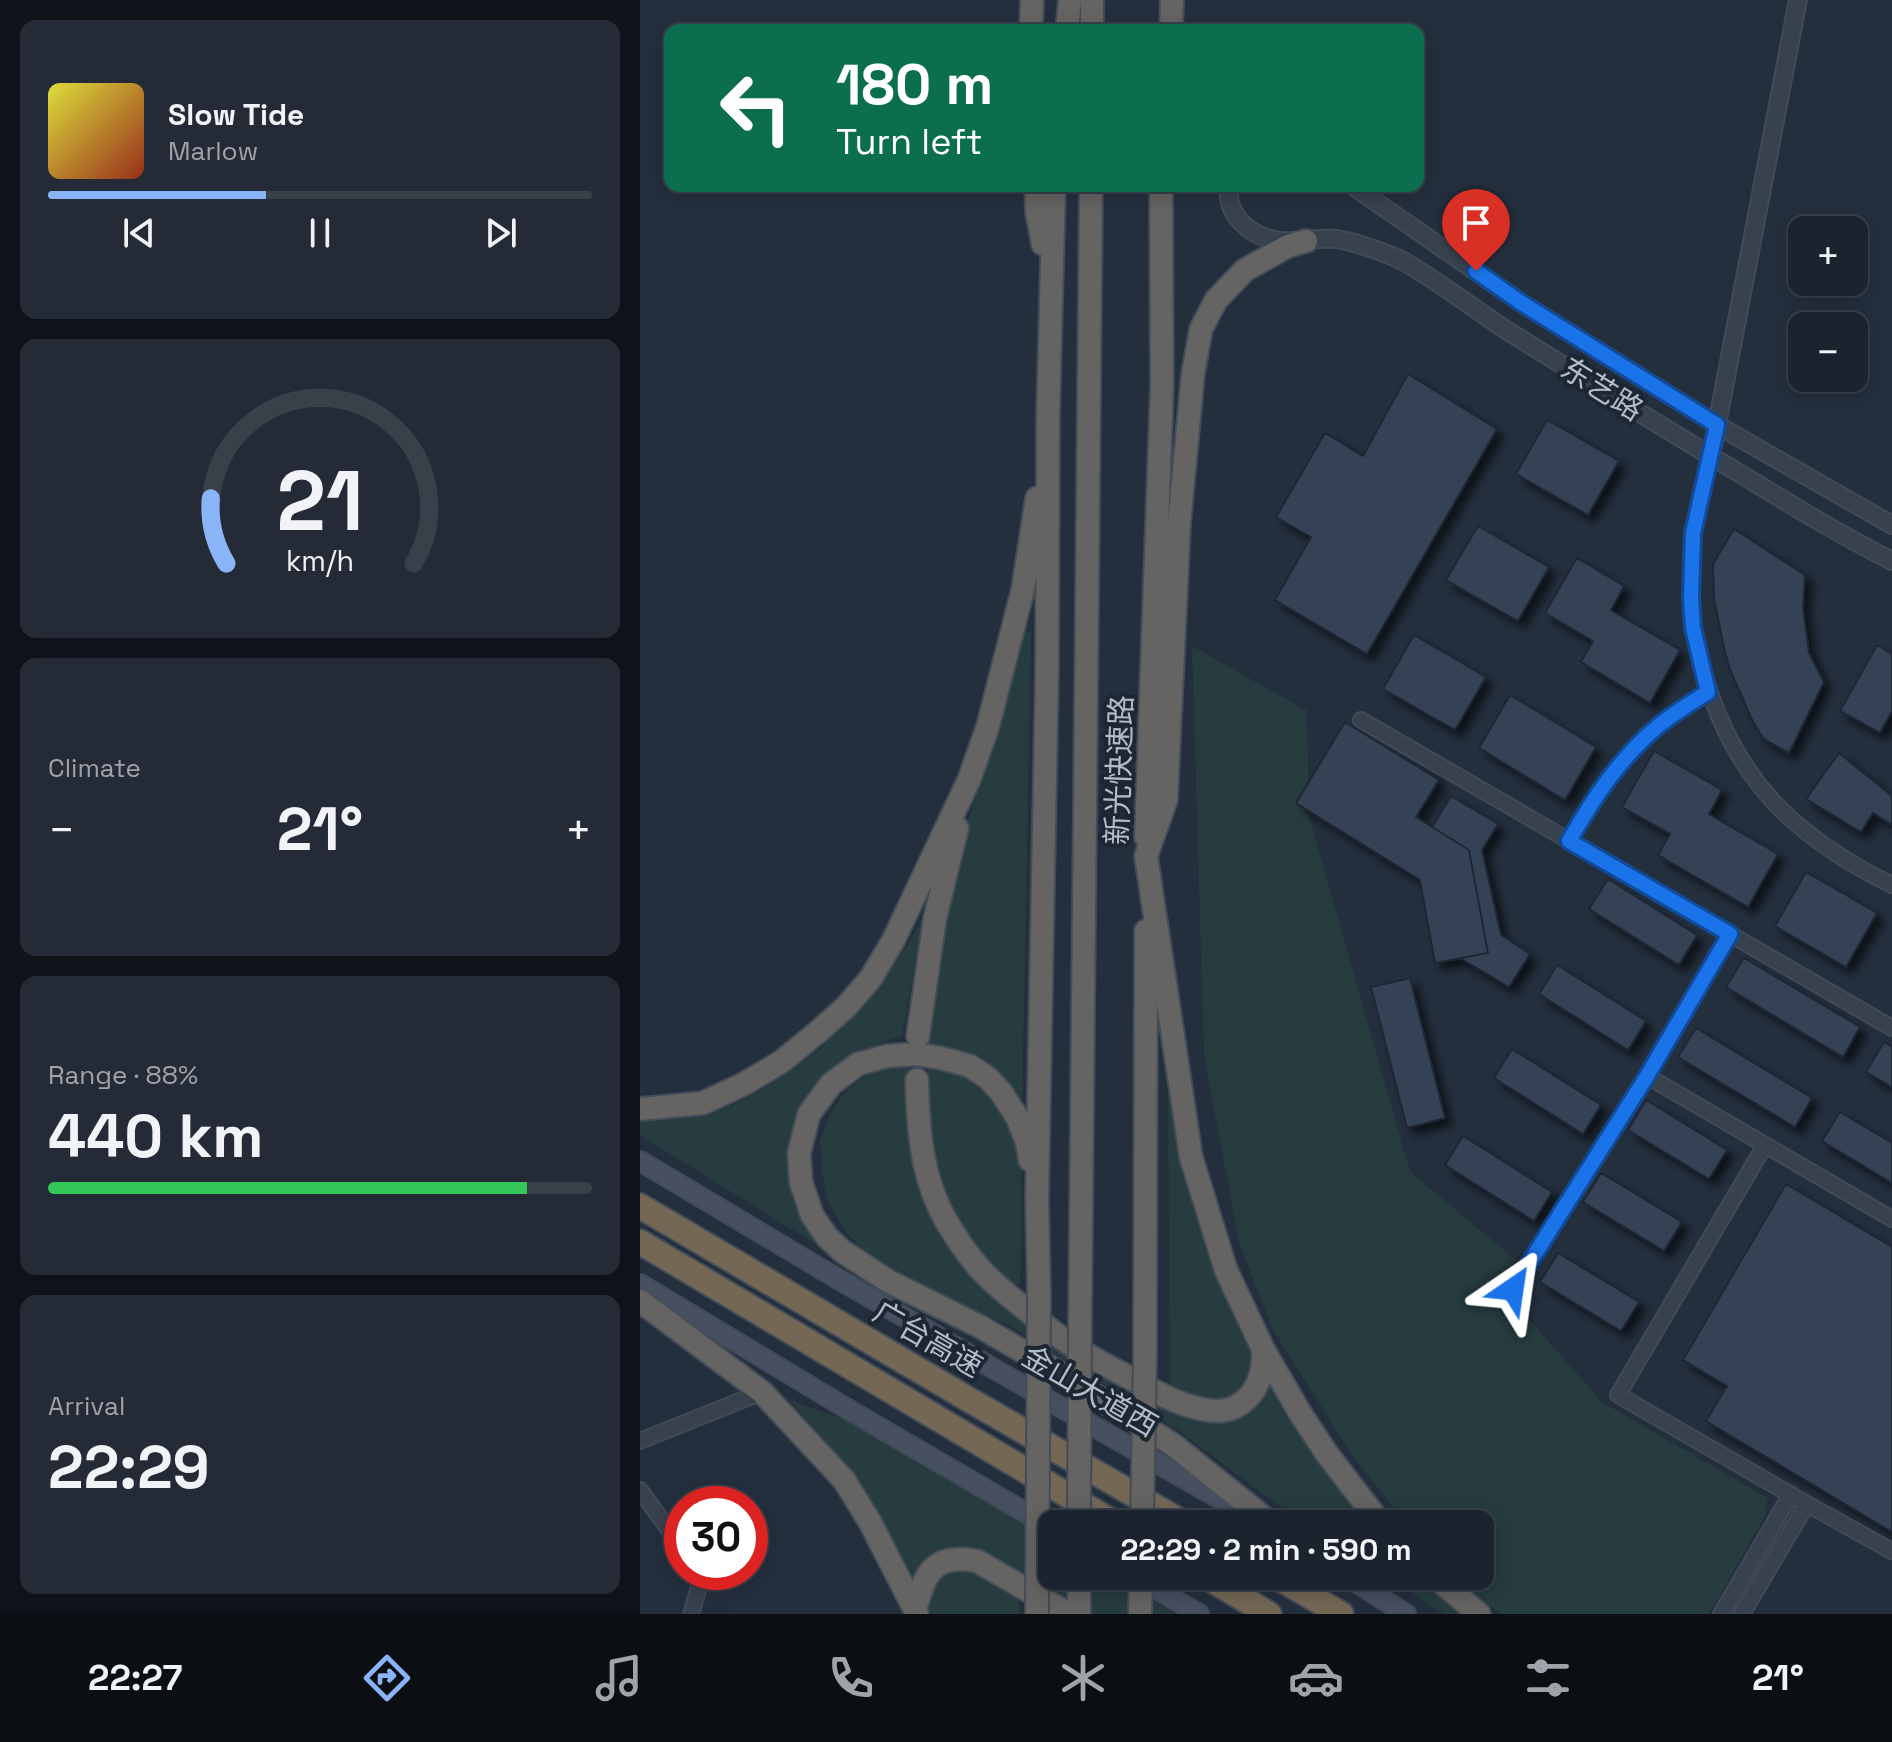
<!DOCTYPE html>
<html lang="en">
<head>
<meta charset="utf-8">
<style>
  :root { --surface:#1b232e; --page:#242b36; --text:#f1f3f6; --muted:#a0a4aa; --line:#39404a; --accent:#8ab4f8 }
  body { margin:0; font-family:"Space Grotesk","Noto Sans SC",sans-serif; background:var(--page); color:var(--text); height:100vh; display:flex; flex-direction:column; font-size:30px; white-space:nowrap }
  * { box-sizing:border-box; margin:0 }
  p { font-size:26px; color:var(--muted) }
  .icon { flex:none; width:44px; height:44px; fill:none; stroke:currentColor; stroke-width:2; stroke-linecap:round; stroke-linejoin:round }
  .map { position:relative; flex:1; overflow:hidden }
  .panel { display:flex; flex-direction:column; gap:20px; padding:20px; background:#0f1319; width:640px }
  .panel>* { flex:none }
  .guide { position:absolute; left:24px; top:24px; width:760px; height:168px; border-radius:16px; box-shadow:0 4px 20px #0003,0 0 0 2px var(--line); background:#0b6e4f; color:#fff; overflow:hidden }
  .tools { position:absolute; left:1148px; top:216px; display:grid; gap:16px }
  .tools a { display:grid; place-items:center; width:80px; height:80px; border-radius:16px; background:var(--surface); box-shadow:0 4px 20px #0003,0 0 0 2px var(--line); font-size:40px }
  .speed { position:absolute; left:24px; top:1486px; display:flex; gap:16px; font-size:40px; font-weight:700; text-align:center }
  .speed>* { display:grid; place-content:center; width:104px; height:104px; border-radius:50%; background:var(--surface); box-shadow:0 4px 20px #0003,0 0 0 2px var(--line); line-height:1 }
  .speed .limit { border:12px solid #d22; background:#fff; color:#111 }
  .pin { position:absolute; display:grid; place-items:center; width:68px; height:68px; color:#fff; margin:-82px -34px; border-radius:50% 50% 50% 0; rotate:-45deg; box-shadow:0 0 8px #0007 }
  .pin .icon { rotate:45deg }
  .me { position:absolute; width:88px; margin:-44px; rotate:32deg; stroke-linejoin:round; filter:drop-shadow(0 0 6px #0008) }
  .turn { display:flex; align-items:center; gap:28px; height:168px; padding:0 40px; font-size:36px }
  .turn .icon { width:104px; height:104px; stroke-width:2.5 }
  .turn b { display:block; font-size:56px; line-height:68px }
  .big { font-size:60px; font-weight:600; line-height:1.1 }
  .panel .tile { flex:1; display:flex; flex-direction:column; justify-content:center; gap:12px; min-width:0; padding:0 28px; border-radius:16px; background:var(--page) }
  .panel .dial { align-items:center; gap:0 }
  .dial svg { height:208px; overflow:visible; fill:none; stroke:var(--line); stroke-width:7; stroke-linecap:round; text-anchor:middle }
  .dial text { fill:var(--text); stroke:none }
  .song { display:flex; align-items:center; gap:24px }
  .cover { width:96px; height:96px; border-radius:12px; background:linear-gradient(135deg,hsl(60 70% 55%),hsl(10 70% 35%)) }
  .played { height:8px; border-radius:4px; background:linear-gradient(90deg,var(--accent) 40%,var(--line) 40%) }
  .keys { display:flex; justify-content:space-around; direction:ltr }
  .heat { display:flex; justify-content:space-between; align-items:center; font-size:44px; direction:ltr }
  .charge { height:12px; border-radius:6px; background:linear-gradient(90deg,#34c759 88%,var(--line) 0) }
  .trip { position:absolute; left:398px; top:1510px; width:456px; height:80px; border-radius:16px; background:var(--surface); box-shadow:0 4px 20px #0003,0 0 0 2px var(--line); font-weight:600; line-height:80px; text-align:center }
  .tab-bar { display:flex; height:128px; justify-content:space-around; align-items:center; background:#0b0e12; color:var(--muted) }
  .tab-bar .icon { width:56px; height:56px }
  .tab-bar .selected { color:var(--accent) }
  .tab-bar b { font-size:36px; color:var(--text) }
  main { display:flex; flex:1; min-height:0 }
  .map>svg:first-child { display:block }
  .green { fill:#263c3f }
  .building { fill:#364354; stroke:#1f2835; stroke-width:2; filter:url(#shadow) }
  .lines { fill:none; stroke-linecap:round; stroke-linejoin:round }
  .minor-casing { stroke:#414a57; stroke-width:18 }
  .tertiary-casing { stroke:#414a57; stroke-width:20 }
  .secondary-casing { stroke:#414a57; stroke-width:22 }
  .trunk-casing { stroke:#434c59; stroke-width:26 }
  .motorway-casing { stroke:#434c59; stroke-width:28 }
  .minor { stroke:#38414e; stroke-width:14 }
  .tertiary { stroke:#38414e; stroke-width:16 }
  .secondary { stroke:#465061; stroke-width:18 }
  .trunk { stroke:#656462; stroke-width:22 }
  .motorway { stroke:#746855; stroke-width:24 }
  .trunk-bridge-casing { stroke:#434c59; stroke-width:26; stroke-linecap:butt }
  .trunk-bridge { stroke:#656462; stroke-width:22 }
  .route-casing { stroke:#114b97; stroke-width:20 }
  .route { stroke:#1a73e8; stroke-width:14 }
  .labels { text-anchor:middle; dominant-baseline:central; stroke-width:8; stroke-linejoin:round; paint-order:stroke }
  .street-label { font-size:30px; fill:#b4bcc9; stroke:#1d2633 }
</style>
</head>
<body>
<main>
<section class="panel">
<div class="tile">
<div class="song"><i class="cover"></i><div><b>Slow Tide</b><p>Marlow</p></div></div>
<div class="played"></div>
<div class="keys"><svg class="icon" aria-label="previous" viewBox="0 0 24 24"><path d="M18 5L8 12l10 7zM5 5v14"/></svg><svg class="icon" aria-label="pause" viewBox="0 0 24 24"><path d="M8 5v14M16 5v14"/></svg><svg class="icon" aria-label="next" viewBox="0 0 24 24"><path d="M6 5l10 7-10 7zM19 5v14"/></svg></div>
</div>
<div class="tile dial"><svg viewBox="0 0 100 80">
<path d="M14 69A42 42 0 1 1 86 69"/>
<path d="M14 69A42 42 0 0 1 8 44" stroke="#8ab4f8"/>
<text x="50" y="56" font-size="32" font-weight="700">21</text>
<text x="50" y="72" font-size="11">km/h</text>
</svg></div>
<div class="tile"><p>Climate</p>
<div class="heat"><a>−</a><b class="big">21°</b><a>+</a></div>
</div>
<div class="tile"><p>Range · 88%</p><b class="big">440 km</b><div class="charge"></div></div>
<div class="tile"><p>Arrival</p><b class="big">22:29</b></div>
</section>
<div class="map">
<svg width="1252" height="1614" viewBox="0 0 1252 1614">
  <defs>
    <filter id="shadow"><feDropShadow dx="7" dy="7" stdDeviation="4" flood-color="#0009"/></filter>
  </defs>
  <rect width="100%" height="100%" fill="#242f3e"/>
  <path class="green" d="M383 631 391 632 382 1109 340 1062 313 1048 287 1043 299 938 325 830 348 760Z
    M552 646 667 711 669 816 770 1172 876 1260 864 1279 871 1299 962 1402 1127 1498 1125 1516 1069 1614H861L811 1576H840V1524H766L712 1455 632 1328 599 1242 564 1055Z
    M283 919 262 1036 240 1043 223 1052 182 1087 164 1170 196 1257 0 1135V1119C22 1119 46 1118 68 1113 120 1100 184 1050 220 1010 245 983 264 950 283 919Z
    M289 1062 321 1072 346 1090 365 1115 381 1154 382 1236 380 1285 366 1281 326 1238 299 1182 285 1107Z
    M269 1063 270 1120 274 1169 286 1203 302 1237 338 1285 375 1310 549 1418 574 1424 605 1418 621 1403 633 1382 735 1524H668L623 1494 535 1428 375 1329 259 1272 223 1250 206 1232 187 1199 182 1172 180 1141 189 1116 201 1097 218 1081 244 1066Z
    M528 1095H537L614 1348C615 1360 615 1376 607 1385 594 1401 565 1402 547 1396 541 1394 535 1389 530 1386Z
    M150 1400 208 1421 412 1541V1576H470L535 1614H442L329 1549C299 1552 293 1555 273 1577L239 1512 210 1472Z
    M329 1568 379 1595V1614H289C287 1579 294 1570 329 1568Z
    M746 1576H785L827 1614H804Z"/>
  <path class="building" d="M768 374 857 429 727 654 635 600 671 537 636 517 685 433 723 456Z
    M907 420 979 461 948 515 876 474Z
    M838 526 909 567 878 621 806 580Z
    M1094 529 1165 575 1163 608 1169 653 1184 682 1149 753 1124 739 1113 722 1089 667 1083 643 1074 598 1073 564Z
    M937 558 984 586 971 610 1040 650 1010 703 941 662 953 641 905 613Z
    M774 635 846 677 815 730 743 689Z
    M1237 645 1252 654V711L1240 733 1200 711Z
    M870 695 956 747 925 800 839 748Z
    M705 722 799 780 776 817 829 850 848 953 795 963 780 880 656 803Z
    M1014 751 1082 790 1069 814 1138 854 1108 907 1018 855 1030 834 982 807Z
    M1199 753 1252 796V825L1233 813 1221 832 1166 799Z
    M811 796 858 824 842 850 861 935 890 954 869 987 820 958 848 953 829 850 792 827Z
    M1166 872 1237 913 1206 967 1135 926Z
    M968 879 1057 935 1039 965 949 909Z
    M1104 958 1220 1027 1203 1057 1086 987Z
    M917 965 1006 1021 988 1050 899 994Z
    M770 978 805 1118 767 1128 731 987Z
    M1056 1028 1172 1098 1155 1127 1038 1057Z
    M1244 1042 1252 1047V1087L1226 1072Z
    M872 1049 961 1105 943 1134 854 1078Z
    M1006 1100 1087 1150 1069 1179 988 1130Z
    M1200 1112 1252 1143V1183L1182 1141Z
    M823 1136 912 1192 894 1221 805 1165Z
    M961 1173 1042 1222 1024 1251 943 1202Z
    M1146 1184 1252 1247V1532L1066 1421 1087 1386 1043 1360Z
    M918 1253 999 1302 981 1331 900 1282Z"/>
  <g class="lines">
    <g class="minor-casing">
      <path id="minor" d="M1071 456C1065 482 1056 508 1053 534 1041 642 1077 761 1164 830 1191 852 1221 870 1252 885
        M721 720 1252 1028
        M929 841C954 799 979 759 1017 727 1032 714 1051 703 1068 692
        M1007 1076 1252 1219
        M1125 1145 978 1395 1167 1504 1252 1551
        M873 1289 1007 1076 1090 934
        M0 1441 122 1392
        M0 1490 42 1548
        M51 1614 62 1577 59 1572
        M1081 1614 1151 1494
        M1102 1614 1167 1504"/>
    </g>
    <g class="tertiary-casing">
      <path id="tertiary" d="M589 186C585 217 613 238 641 241 659 243 678 237 696 239 713 241 749 254 765 262 801 283 835 310 871 333 943 378 1016 423 1089 467 1142 499 1196 533 1252 561
        M713 186 880 302 1077 425 1252 525
        M1071 456 1158 0"/>
    </g>
    <g class="secondary-casing">
      <path id="secondary" d="M0 1161 193 1276 611 1517
        M0 1284 211 1411 412 1528
        M494 1576 559 1614
        M706 1576 766 1614"/>
    </g>
    <g class="trunk-casing">
      <path id="trunk" d="M391 30 392 0
        M427 30 430 0
        M452 30V0
        M531 30 532 0
        M396 186 397 212 403 244
        M666 241 648 246 605 270 576 300 561 329 553 374 539 524 526 800 506 856 551 1157 586 1270 623 1349 660 1413 687 1454 741 1524
        M506 837 522 385 521 186
        M278 1036 295 918 317 828
        M277 1080C278 1133 282 1186 313 1232 321 1245 331 1259 342 1271 354 1284 369 1296 383 1307 395 1317 407 1328 420 1337 443 1354 469 1367 494 1380 520 1394 549 1411 579 1411 594 1410 606 1402 614 1390 622 1377 624 1364 623 1349
        M0 1109 63 1103 104 1084 141 1062 179 1031 206 1007 231 978 253 941 329 780 348 726 383 589 397 498
        M390 1160 387 1142 377 1117 361 1092 348 1078 330 1066 301 1058 276 1054 247 1056 218 1064 191 1084 169 1114 159 1153 161 1182 172 1215 187 1237 202 1251 248 1281 339 1326 420 1373 532 1444 632 1524
        M399 1295 397 1197 407 669 408 418 414 186
        M0 1301 122 1392 204 1480 230 1522 277 1614
        M440 1323 451 186
        M505 1356 506 931
        M794 1576 839 1614
        M275 1610C285 1573 293 1553 337 1561L429 1614
        M439 1614V1576"/>
    </g>
    <g class="motorway-casing">
      <path id="motorway" d="M0 1206 333 1402 545 1524
        M0 1242 476 1524
        M565 1576 629 1614
        M635 1576 701 1614"/>
    </g>
    <use href="#minor" class="minor"/>
    <use href="#tertiary" class="tertiary"/>
    <use href="#secondary" class="secondary"/>
    <use href="#trunk" class="trunk"/>
    <use href="#motorway" class="motorway"/>
    <g class="trunk-bridge-casing">
      <path id="trunk-bridge" d="M439 1524 440 1323
        M502 1524 505 1356
        M397 1614 399 1295
        M500 1614 501 1576"/>
    </g>
    <use href="#trunk-bridge" class="trunk-bridge"/>
  </g>
  <g class="lines">
    <g class="route-casing">
      <path id="route" d="M836 271 880 302 1077 425 1053 533 1051 598 1053 628 1068 692C1051 703 1032 714 1017 727 979 759 953 799 929 841L1090 934 1007 1076 873 1289"/>
    </g>
    <use href="#route" class="route"/>
  </g>
  <g class="labels">
    <g class="street-label">
      <text transform="translate(962 389) rotate(32)">东艺路</text>
      <text transform="translate(479 770) rotate(-88)">新光快速路</text>
      <text transform="translate(288 1339) rotate(30)">广台高速</text>
      <text transform="translate(450 1391) rotate(30)">金山大道西</text>
    </g>
  </g>
</svg>
<div class="tools">
<a>+</a>
<a>−</a>
</div>
<div class="speed"><div class="limit">30</div></div>
<div class="pin" style="left:836px;top:271px;background:#d93025"><svg class="icon" aria-label="arrive" viewBox="0 0 24 24"><path d="M6 21V4h12l-3 4 3 4H6"/></svg></div>
<svg class="me" style="left:873px;top:1289px" viewBox="-20 -20 40 40"><path d="M0-17L14 15 0 8-14 15z" fill="#1a73e8" stroke="#fff" stroke-width="4"/></svg>
<div class="trip">22:29 · 2 min · 590 m</div>
<div class="guide">
<div class="turn"><svg class="icon" aria-label="left" viewBox="0 0 24 24"><path d="M17 20v-9H6M10 6l-5 5 5 5"/></svg><div><b>180 m</b>Turn left</div></div>
</div>
</div>
</main>
<nav class="tab-bar">
<b>22:27</b>
<svg class="icon selected" aria-label="directions" viewBox="0 0 24 24"><path d="M12 3l9 9-9 9-9-9zM9 14v-3h6M13 9l2 2-2 2"/></svg>
<svg class="icon" aria-label="music" viewBox="0 0 24 24"><path d="M9 18V5l10-2v13"/><circle cx="6" cy="18" r="3"/><circle cx="16" cy="16" r="3"/></svg>
<svg class="icon" aria-label="phone" viewBox="0 0 24 24"><path d="M5 4h4l2 5-3 2q2 4 5 5l2-3 5 2v4C11 20 4 13 5 4z"/></svg>
<svg class="icon" aria-label="climate" viewBox="0 0 24 24"><path d="M12 3v18M4 7l16 10M4 17L20 7"/></svg>
<svg class="icon" aria-label="car" viewBox="0 0 24 24"><path d="M5 17H2v-5l4-1 3-4h7l3 4 3 1v5h-3M9 17h6M6 11h13"/><circle cx="7" cy="17" r="2"/><circle cx="17" cy="17" r="2"/></svg>
<svg class="icon" aria-label="filters" viewBox="0 0 24 24"><path d="M4 7h16M4 17h16"/><circle cx="9" cy="7" r="2"/><circle cx="15" cy="17" r="2"/></svg>
<b>21°</b>
</nav>
</body>
</html>
